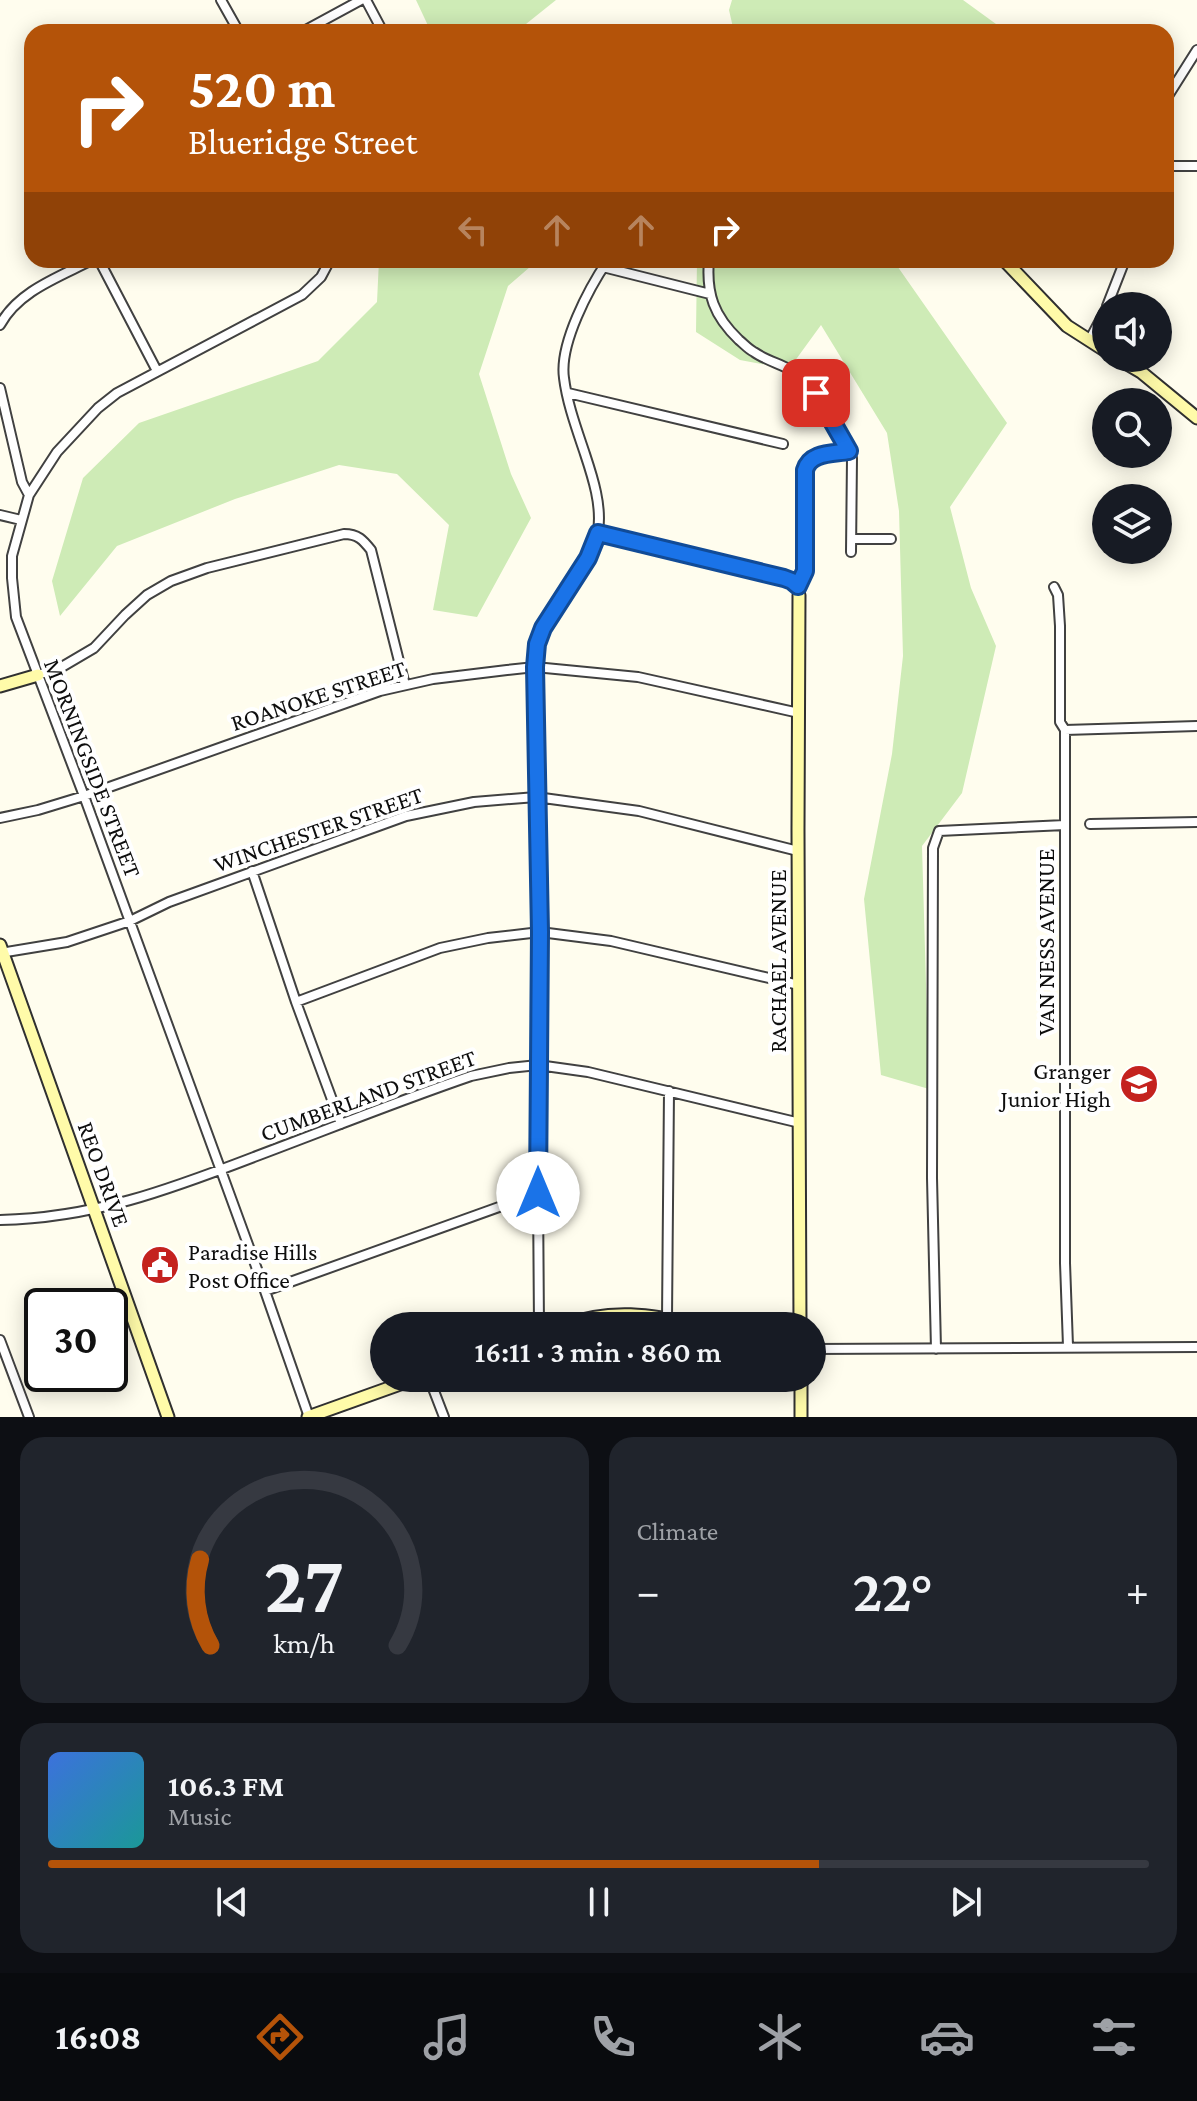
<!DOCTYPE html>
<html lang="en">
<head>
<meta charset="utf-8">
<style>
  :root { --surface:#171b24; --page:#20242c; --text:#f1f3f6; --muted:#9ea1a6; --line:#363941; --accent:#b45309 }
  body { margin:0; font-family:"Crimson Pro",serif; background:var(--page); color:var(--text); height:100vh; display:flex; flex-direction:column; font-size:30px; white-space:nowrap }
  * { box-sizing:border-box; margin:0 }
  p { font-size:26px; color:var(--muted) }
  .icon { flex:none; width:44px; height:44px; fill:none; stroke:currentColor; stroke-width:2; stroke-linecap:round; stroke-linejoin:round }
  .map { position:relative; height:1417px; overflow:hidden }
  .details { display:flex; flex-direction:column; gap:20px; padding:20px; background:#0d0f14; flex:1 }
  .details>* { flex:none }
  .guide { position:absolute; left:24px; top:24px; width:1150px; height:244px; border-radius:24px; box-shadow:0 4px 20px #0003; background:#b45309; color:#fff; overflow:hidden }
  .buttons { position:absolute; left:1092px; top:292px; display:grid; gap:16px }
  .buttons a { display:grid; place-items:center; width:80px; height:80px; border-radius:50%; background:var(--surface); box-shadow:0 4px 20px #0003; font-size:40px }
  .speed { position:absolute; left:24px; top:1288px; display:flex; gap:16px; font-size:40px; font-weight:700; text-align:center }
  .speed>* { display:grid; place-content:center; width:104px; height:104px; border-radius:50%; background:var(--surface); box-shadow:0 4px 20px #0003; line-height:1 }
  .speed .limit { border:4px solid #111; border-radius:12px; background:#fff; color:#111 }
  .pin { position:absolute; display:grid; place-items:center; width:68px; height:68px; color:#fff; margin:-34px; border-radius:16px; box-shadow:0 4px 12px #0006 }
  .me { position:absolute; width:88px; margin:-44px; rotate:0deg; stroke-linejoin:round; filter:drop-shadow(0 0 6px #0008) }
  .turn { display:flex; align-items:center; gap:28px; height:168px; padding:0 32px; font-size:36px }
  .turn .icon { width:104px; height:104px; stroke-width:2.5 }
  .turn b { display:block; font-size:56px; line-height:68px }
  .lanes { display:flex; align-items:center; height:76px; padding:0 32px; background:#0003; justify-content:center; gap:40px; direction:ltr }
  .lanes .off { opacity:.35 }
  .big { font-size:60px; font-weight:600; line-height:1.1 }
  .details .card { flex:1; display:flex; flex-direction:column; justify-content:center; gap:12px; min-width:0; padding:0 28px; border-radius:24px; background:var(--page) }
  .details .dial { align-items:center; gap:0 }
  .dial svg { height:208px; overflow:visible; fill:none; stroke:var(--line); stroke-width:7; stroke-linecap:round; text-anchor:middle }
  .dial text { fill:var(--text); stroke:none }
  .song { display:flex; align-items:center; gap:24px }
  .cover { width:96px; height:96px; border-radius:12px; background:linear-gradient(135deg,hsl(220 70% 55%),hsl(180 70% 35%)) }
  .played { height:8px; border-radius:4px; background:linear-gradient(90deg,var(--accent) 70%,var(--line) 70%) }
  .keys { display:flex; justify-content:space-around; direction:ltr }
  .heat { display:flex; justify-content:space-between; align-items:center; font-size:44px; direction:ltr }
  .details .tiles { flex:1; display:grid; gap:20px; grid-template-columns:1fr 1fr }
  .card:last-child { grid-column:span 2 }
  .trip { position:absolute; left:370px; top:1312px; width:456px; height:80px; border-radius:40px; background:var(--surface); box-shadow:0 4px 20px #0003; font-weight:600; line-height:80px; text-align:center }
  .tabs { display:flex; height:128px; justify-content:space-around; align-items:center; background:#090b0e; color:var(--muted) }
  .tabs .icon { width:56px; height:56px }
  .tabs .current { color:var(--accent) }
  .tabs b { font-size:36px; color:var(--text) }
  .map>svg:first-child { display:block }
  .green { fill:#ceebb6 }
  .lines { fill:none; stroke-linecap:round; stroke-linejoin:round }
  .street-casing { stroke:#414141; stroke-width:12 }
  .secondary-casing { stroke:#303030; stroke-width:15 }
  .street { stroke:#fff; stroke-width:8 }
  .secondary { stroke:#fffba9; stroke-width:11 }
  .route-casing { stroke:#114b97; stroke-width:20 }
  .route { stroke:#1a73e8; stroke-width:14 }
  .labels { text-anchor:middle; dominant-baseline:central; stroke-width:8; stroke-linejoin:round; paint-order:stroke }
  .street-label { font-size:24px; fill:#0e0e0e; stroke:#fff }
  .poi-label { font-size:24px; fill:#0e0e0e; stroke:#fff; text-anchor:end }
</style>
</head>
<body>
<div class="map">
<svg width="1197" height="1417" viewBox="0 0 1197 1417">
  <rect width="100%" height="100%" fill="#fffdee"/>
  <path class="green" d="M416 0H556L516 32H431Z
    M732 0H963L1007 32H734L729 10Z
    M379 260H538L508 286 479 374 511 474 531 518 477 617 433 610 449 525 397 474 339 465 235 499 117 546 60 616 52 581 83 478 139 423 318 361 377 302Z
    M697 260H893L1007 423 950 507 971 588 996 646 962 793 922 846 929 1089 881 1075 864 899 892 754 903 656 899 511 887 433 821 325 789 369 740 360 696 332Z"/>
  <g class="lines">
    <g class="street-casing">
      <path id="street" d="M221 0 239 32
        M366 0 383 32
        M302 32 361 0
        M1166 99 1197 50
        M1166 166H1197
        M99 260 157 371
        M709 260C706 294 714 316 739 340 744 344 748 349 754 352 764 359 777 363 789 369
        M603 267 710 294
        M1107 306 1125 260
        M0 325C18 291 59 277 92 260
        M1089 341 1106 309
        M836 378 816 393 852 458 851 552
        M0 388 22 482 29 495
        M568 393 783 444
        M0 515 21 520
        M598 533 784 578 792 581 798 586 799 595
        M852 539H891
        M798 586 805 571V470C810 452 832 454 849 451
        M1054 587 1058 595 1060 626V722L1065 730V1263L1068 1346
        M38 675 60 668 94 648 125 615 147 595 171 581 207 568 344 534C358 534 363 540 371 550L405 685
        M1065 730 1197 726
        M0 818 38 810 84 796 380 691 433 679 507 670 535 667 638 677 799 713
        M1090 824 1197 822
        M252 871 296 1002 341 1124
        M0 953 67 942 130 921 169 902 406 816 474 802 536 797 639 811 798 851
        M296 1002 440 948 488 938 540 932 611 941 799 985
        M0 1220C93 1218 168 1190 254 1157 326 1130 398 1101 471 1076L509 1068 538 1065 588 1072 800 1123
        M265 1291 538 1193
        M667 1318 669 1091
        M539 1326 538 1193 540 932 535 667C536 655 537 643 542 632 545 622 552 614 558 606 573 584 594 559 598 531 602 506 593 478 585 454 577 430 567 403 564 378 559 344 589 288 608 260
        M0 1340 29 1417
        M812 1349 1197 1347
        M936 1349 932 1178 933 848 939 831 1065 825
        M429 1378 444 1417
        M309 1417 265 1291 84 796 16 617 12 578V556L29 495 57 452 98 408 117 393 302 295 321 277 330 260"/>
    </g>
    <g class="secondary-casing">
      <path id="secondary" d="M1004 260 1067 326 1106 351
        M1117 358 1141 372 1197 418
        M799 595 798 830 800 1326
        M0 686 38 675
        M0 945 168 1417
        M561 1326C611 1308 650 1314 701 1326
        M801 1378V1417
        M308 1417 417 1378"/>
    </g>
    <use href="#street" class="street"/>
    <use href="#secondary" class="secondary"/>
  </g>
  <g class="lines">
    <g class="route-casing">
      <path id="route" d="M538 1193 540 932 535 667 537 644 543 628 588 558 598 533 784 578 792 581 798 586 805 571V470C810 452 832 454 849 451L816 393"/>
    </g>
    <use href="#route" class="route"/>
  </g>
  <defs>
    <g id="school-disc" transform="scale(2)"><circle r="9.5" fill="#c4221f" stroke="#fff"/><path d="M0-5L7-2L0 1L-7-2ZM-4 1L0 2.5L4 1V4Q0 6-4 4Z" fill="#fff"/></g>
    <g id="civic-disc" transform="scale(2)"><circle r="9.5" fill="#c4221f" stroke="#fff"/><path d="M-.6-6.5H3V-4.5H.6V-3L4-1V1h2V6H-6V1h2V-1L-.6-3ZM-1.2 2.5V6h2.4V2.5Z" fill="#fff"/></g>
  </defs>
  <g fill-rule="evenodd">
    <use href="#school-disc" x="1139" y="1084"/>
    <use href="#civic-disc" x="160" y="1265"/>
  </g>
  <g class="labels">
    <g class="street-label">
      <text transform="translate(318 695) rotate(-18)">ROANOKE STREET</text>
      <text transform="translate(93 768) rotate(69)">MORNINGSIDE STREET</text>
      <text transform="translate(318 829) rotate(-19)">WINCHESTER STREET</text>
      <text transform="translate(1045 942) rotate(-90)">VAN NESS AVENUE</text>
      <text transform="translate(777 961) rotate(-90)">RACHAEL AVENUE</text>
      <text transform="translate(368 1095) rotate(-20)">CUMBERLAND STREET</text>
      <text transform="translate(104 1174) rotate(70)">REO DRIVE</text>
    </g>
    <g class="poi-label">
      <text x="1111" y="1070">Granger<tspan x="1111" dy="28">Junior High</tspan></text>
      <text x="188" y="1251" text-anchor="start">Paradise Hills<tspan x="188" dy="28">Post Office</tspan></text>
    </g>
  </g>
</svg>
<div class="buttons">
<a><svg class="icon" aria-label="sound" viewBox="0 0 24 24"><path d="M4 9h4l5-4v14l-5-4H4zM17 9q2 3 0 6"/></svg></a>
<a><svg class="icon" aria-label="search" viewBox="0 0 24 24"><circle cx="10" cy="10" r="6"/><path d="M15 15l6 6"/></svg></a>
<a><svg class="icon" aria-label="layers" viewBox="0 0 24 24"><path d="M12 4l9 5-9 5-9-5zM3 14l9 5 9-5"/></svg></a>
</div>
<div class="speed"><div class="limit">30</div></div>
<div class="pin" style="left:816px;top:393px;background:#d93025"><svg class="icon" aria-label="arrive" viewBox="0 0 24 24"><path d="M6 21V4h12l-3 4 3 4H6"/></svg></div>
<svg class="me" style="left:538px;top:1193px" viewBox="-20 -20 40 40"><circle r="19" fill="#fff"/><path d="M0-13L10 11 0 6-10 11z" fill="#1a73e8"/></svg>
<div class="trip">16:11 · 3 min · 860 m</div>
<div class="guide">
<div class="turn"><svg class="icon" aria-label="right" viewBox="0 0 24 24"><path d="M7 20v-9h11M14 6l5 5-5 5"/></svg><div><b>520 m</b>Blueridge Street</div></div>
<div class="lanes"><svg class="icon off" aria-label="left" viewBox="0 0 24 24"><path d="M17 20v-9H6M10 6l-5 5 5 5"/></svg><svg class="icon off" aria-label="ahead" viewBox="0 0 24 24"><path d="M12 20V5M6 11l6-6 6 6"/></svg><svg class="icon off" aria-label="ahead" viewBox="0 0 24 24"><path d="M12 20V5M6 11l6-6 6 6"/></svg><svg class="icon" aria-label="right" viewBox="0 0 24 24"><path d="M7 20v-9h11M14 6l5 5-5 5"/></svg></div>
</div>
</div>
<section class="details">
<div class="tiles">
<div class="card dial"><svg viewBox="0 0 100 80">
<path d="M14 69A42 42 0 1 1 86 69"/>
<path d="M14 69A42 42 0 0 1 10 36" stroke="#b45309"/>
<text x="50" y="56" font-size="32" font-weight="700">27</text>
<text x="50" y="72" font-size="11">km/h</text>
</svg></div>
<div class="card"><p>Climate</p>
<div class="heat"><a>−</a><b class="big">22°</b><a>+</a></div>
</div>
<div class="card">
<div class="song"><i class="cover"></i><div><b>106.3 FM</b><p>Music</p></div></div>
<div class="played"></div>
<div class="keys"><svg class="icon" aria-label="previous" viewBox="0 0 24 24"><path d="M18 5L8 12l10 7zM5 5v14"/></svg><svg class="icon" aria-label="pause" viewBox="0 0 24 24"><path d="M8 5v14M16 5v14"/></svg><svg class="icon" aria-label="next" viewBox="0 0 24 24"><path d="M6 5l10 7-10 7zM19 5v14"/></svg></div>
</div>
</div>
</section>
<nav class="tabs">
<b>16:08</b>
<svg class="icon current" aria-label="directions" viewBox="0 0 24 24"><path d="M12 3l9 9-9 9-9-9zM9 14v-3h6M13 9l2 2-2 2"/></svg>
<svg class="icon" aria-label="music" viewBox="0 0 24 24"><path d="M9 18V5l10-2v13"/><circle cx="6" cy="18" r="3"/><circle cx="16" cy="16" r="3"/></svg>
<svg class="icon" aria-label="phone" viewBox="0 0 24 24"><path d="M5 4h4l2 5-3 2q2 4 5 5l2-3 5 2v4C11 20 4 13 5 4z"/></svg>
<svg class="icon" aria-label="climate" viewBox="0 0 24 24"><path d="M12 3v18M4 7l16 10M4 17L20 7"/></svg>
<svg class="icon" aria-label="car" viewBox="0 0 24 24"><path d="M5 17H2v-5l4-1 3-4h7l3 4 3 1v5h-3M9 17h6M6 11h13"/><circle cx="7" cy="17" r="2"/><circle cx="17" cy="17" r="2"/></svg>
<svg class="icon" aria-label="filters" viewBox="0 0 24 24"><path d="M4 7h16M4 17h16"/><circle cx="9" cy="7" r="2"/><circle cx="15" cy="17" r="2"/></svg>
</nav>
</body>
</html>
